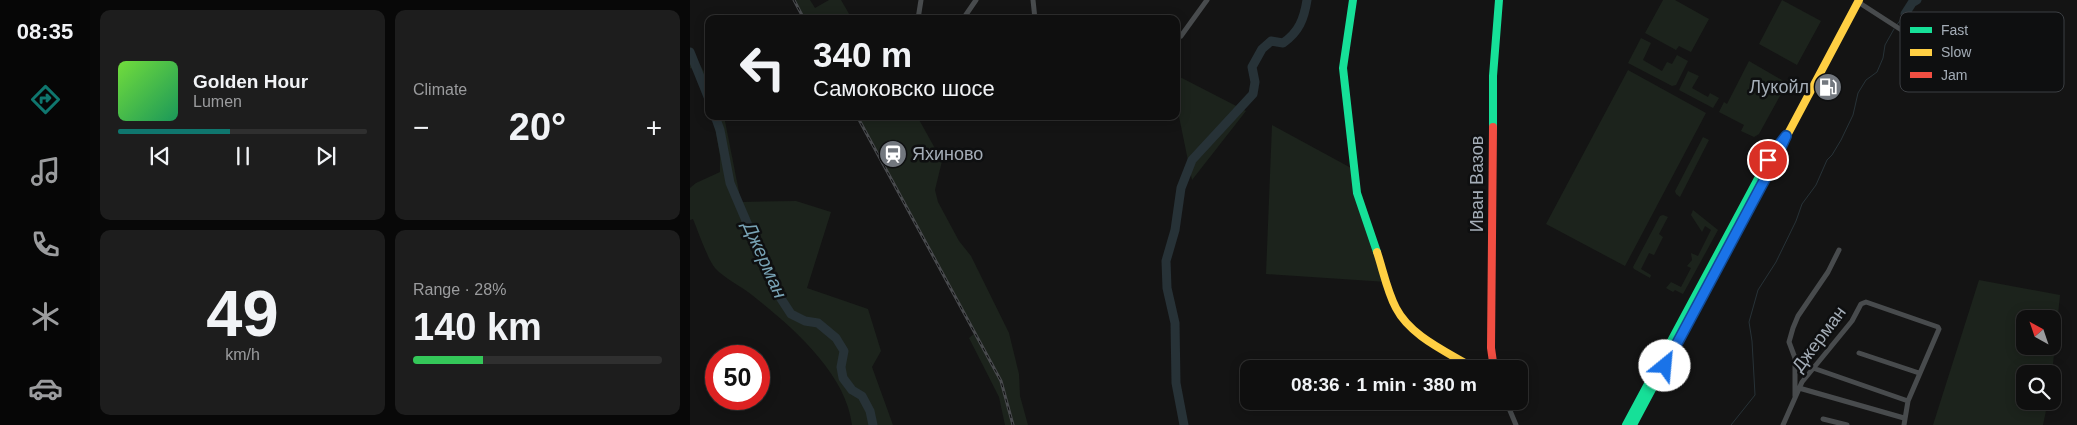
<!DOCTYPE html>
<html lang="en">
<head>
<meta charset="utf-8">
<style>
  :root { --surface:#0f0f0f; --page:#1d1d1d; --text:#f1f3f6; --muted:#9b9c9e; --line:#2f2f2f; --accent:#0f766e }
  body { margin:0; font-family:Arial,sans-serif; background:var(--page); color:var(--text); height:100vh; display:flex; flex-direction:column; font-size:19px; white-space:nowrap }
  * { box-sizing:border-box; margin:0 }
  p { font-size:16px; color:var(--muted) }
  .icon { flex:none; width:28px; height:28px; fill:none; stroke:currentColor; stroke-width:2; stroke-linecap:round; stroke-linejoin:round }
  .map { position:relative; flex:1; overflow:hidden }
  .sheet { display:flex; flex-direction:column; gap:10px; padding:10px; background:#080808; width:600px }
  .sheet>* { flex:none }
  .top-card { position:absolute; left:15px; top:15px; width:475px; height:105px; border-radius:10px; box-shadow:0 2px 12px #0003,0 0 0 1px var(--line); background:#0f0f0f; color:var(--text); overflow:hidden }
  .needle { width:32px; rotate:320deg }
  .buttons { position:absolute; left:1326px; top:310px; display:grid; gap:10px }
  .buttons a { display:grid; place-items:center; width:45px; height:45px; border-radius:10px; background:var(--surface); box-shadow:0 2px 12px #0003,0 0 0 1px var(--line); font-size:25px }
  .speed { position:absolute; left:15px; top:345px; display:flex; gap:10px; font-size:25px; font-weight:700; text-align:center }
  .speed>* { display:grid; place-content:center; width:65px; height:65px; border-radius:50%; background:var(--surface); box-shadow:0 2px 12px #0003,0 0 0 1px var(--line); line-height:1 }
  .speed .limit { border:8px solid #d22; background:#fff; color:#111 }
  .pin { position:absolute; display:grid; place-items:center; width:42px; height:42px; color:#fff; margin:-21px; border:2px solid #fff; border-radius:50%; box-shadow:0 1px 5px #0007 }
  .me { position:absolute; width:55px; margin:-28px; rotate:28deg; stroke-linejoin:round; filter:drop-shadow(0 0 4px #0008) }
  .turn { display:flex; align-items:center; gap:18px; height:105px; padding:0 25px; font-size:22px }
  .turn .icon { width:65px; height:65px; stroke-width:2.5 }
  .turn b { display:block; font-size:35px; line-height:42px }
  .big { font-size:38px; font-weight:700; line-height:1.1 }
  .sheet .card { flex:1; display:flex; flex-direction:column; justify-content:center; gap:8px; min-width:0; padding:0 18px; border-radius:10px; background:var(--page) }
  .sheet .dial { align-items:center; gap:0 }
  .dial b { font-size:65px; line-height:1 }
  .song { display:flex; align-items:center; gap:15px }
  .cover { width:60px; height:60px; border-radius:8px; background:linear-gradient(135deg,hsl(100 70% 55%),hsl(150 70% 35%)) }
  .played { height:5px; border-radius:2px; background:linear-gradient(90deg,var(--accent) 45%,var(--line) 45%) }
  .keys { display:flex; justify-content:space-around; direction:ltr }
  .heat { display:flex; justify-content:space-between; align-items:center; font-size:28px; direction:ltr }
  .charge { height:8px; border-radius:4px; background:linear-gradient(90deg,#34c759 28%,var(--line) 0) }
  .sheet .tiles { flex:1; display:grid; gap:10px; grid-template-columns:repeat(2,1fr) }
  .trip { position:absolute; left:550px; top:360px; width:288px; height:50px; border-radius:10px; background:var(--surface); box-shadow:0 2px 12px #0003,0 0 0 1px var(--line); font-weight:700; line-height:50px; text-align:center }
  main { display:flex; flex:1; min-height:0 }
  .tab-bar { display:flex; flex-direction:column; width:90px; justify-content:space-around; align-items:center; background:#060606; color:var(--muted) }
  .tab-bar .icon { width:35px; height:35px }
  .tab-bar .selected { color:var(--accent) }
  .tab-bar b { font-size:22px; color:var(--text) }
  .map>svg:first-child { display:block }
  .green { fill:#1c231c; fill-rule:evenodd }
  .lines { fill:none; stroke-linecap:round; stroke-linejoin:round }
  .stream { stroke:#273237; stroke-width:1 }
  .river { stroke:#273237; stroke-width:9 }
  .street { stroke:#484b4d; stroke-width:5 }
  .fast { stroke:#16e098; stroke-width:8 }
  .slow { stroke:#ffcf43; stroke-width:8 }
  .jam { stroke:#f24e42; stroke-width:8 }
  .rail-casing { stroke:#484a4d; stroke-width:3 }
  .rail { stroke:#0e0f10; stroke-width:1; stroke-dasharray:4; stroke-linecap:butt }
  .route-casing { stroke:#114b97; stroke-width:12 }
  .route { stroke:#1a73e8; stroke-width:9 }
  .labels { text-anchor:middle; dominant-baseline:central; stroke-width:5; stroke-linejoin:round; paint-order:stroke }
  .poi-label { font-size:18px; fill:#a4adb7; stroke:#0e0f10; text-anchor:end }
  .street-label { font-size:18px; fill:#a4adb7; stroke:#0e0f10 }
  .water-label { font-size:19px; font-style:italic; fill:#78a3b5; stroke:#0e0f10 }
  .key { fill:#0e0f10; stroke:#3b3e42; stroke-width:1 }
  .key-label { font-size:14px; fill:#a4adb7 }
</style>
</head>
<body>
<main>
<nav class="tab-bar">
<b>08:35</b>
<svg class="icon selected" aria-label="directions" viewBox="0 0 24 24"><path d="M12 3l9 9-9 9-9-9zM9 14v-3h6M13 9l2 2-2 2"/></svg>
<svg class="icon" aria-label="music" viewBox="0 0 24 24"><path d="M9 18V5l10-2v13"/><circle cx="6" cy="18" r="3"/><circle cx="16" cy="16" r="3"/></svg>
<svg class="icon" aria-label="phone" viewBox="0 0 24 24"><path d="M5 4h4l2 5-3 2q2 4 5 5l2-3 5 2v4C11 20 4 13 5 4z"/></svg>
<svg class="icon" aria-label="climate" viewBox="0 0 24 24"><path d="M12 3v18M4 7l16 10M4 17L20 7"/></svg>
<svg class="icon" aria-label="car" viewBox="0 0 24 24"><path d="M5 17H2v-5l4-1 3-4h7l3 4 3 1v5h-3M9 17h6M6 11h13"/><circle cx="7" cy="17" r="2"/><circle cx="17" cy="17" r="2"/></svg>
</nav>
<section class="sheet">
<div class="tiles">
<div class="card">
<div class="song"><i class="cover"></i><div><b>Golden Hour</b><p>Lumen</p></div></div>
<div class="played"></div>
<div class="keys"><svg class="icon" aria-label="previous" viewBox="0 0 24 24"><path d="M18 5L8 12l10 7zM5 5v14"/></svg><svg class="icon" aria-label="pause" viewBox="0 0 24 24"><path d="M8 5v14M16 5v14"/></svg><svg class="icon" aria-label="next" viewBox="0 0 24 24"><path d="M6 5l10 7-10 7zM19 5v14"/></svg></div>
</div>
<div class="card"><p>Climate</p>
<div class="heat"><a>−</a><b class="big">20°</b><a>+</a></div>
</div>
<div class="card dial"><b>49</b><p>km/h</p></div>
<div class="card"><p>Range · 28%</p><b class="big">140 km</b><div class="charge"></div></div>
</div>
</section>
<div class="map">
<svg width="1387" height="425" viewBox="0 0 1387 425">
  <rect width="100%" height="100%" fill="#141414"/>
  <path class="green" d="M104 0H120L125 8 139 0H151L162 19H114Z
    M973 0H985L1019 19 1001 52 989 46 986 50 955 33Z
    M1092 0 1131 21 1107 65 1069 44Z
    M951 38 961 43 953 60 972 71 977 62 982 64 987 55 998 61 986 85 982 86 938 63Z
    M0 48 19 80V105L7 70 0 68Z
    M1059 61 1097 83 1069 134 1064 137 1051 131 1054 125 1029 112 1034 102 1037 104Z
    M938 70 1016 113 935 266 856 224Z
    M998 71 1009 76 1002 88 1018 97 1020 93 1029 98 1023 108 989 90Z
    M486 75 556 111 502 180 486 102Z
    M23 116H34L51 202 106 201 141 212 117 288 178 309 191 351 182 367 203 425H162C156 373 101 326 62 295 51 286 35 279 25 268 18 260 8 231 3 219L0 220V188L6 183 30 172V156Z
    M167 116H227L252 161 245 190 248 202 269 241 281 256 319 333 329 374 330 396 338 425H315L309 397 279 338 285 333Z
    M582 125 663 169 697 282 576 274Z
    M1013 137 1019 140 990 197 986 194 985 191Z
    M1003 210 1028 230 993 294 985 290 983 292 976 288 981 282 991 287 1001 268 997 266 1002 260 1001 253 1008 256 1021 230 1015 226 1012 232 1001 215Z
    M973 215 978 217 969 234 973 237 964 255 959 253 951 269 961 275 960 278 944 269 943 267 970 216Z
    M1289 280 1370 295 1362 374H1335V401H1358L1353 425H1243ZM1335 319H1362V346H1335Z"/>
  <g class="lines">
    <path class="stream" d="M1206 26 1215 14
      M1041 425 1065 395 1062 341 1059 322 1068 290 1086 262 1106 221 1112 204 1126 185 1137 160 1142 155 1151 140 1163 115 1168 93 1176 80 1187 72 1193 58 1195 45 1204 29"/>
    <path class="river" d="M1215 14 1222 3 1227 0
      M0 52 19 99
      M25 116 30 130 40 183 86 291 101 314 115 321 128 323 146 338 154 351 151 367 153 378 162 390 172 396 180 411 183 425
      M494 425 486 383 485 323 477 288 476 261 485 230 491 188 502 160 563 94 565 82 562 67 572 49 581 41 593 43C609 32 614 19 617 0"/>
    <path class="street" d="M343 0 345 19
      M1168 2 1213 31
      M228 19 231 0
      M273 19 286 0
      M491 36 517 0
      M1169 353 1229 373
      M1123 368 1218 401
      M1109 388 1214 418
      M1105 396V358L1099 342 1103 328 1108 316 1138 272 1149 250
      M816 401 826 425
      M1133 419 1157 425
      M1093 425 1112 382 1162 321 1171 304 1176 302 1248 327 1249 329 1218 401 1214 425"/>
    <path class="fast" d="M663 0 653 68 667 193 687 252
      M803 127V76L809 0
      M936 425 1078 160 1086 149
      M943 425 1066 194"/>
    <path class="slow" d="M1066 194 1169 0
      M687 252C693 270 697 291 706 308 721 337 758 352 785 369"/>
    <path class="jam" d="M803 127 801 348 804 369"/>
    <g class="rail-casing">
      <path id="rail" d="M104 0 114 19
        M167 116 311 381 323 425"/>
    </g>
    <use href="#rail" class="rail"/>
  </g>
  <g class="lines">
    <g class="route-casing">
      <path id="route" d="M975 366 1084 162 1096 136 1078 160"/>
    </g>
    <use href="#route" class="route"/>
  </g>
  <defs>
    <g id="fuel-disc" transform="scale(1.4375)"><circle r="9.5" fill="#72777e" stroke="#0e0f10"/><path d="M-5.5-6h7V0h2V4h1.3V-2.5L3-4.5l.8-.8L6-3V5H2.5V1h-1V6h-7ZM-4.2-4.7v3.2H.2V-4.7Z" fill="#fff"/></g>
    <g id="station-disc" transform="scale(1.4375)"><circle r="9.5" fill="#72777e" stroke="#0e0f10"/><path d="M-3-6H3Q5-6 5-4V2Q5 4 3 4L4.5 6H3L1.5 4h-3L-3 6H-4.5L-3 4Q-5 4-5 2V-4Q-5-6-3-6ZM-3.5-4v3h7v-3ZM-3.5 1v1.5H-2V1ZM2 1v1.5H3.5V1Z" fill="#fff"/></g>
  </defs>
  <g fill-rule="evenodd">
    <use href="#fuel-disc" x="1138" y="87"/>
    <use href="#station-disc" x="203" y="154"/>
  </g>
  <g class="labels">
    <g class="poi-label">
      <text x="1119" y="87">Лукойл</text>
      <text x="222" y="154" text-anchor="start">Яхиново</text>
    </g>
    <g class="street-label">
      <text transform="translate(787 184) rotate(-90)">Иван Вазов</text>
      <text transform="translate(1129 339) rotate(-53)">Джерман</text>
    </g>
    <g class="water-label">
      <text transform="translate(75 260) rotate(66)">Джерман</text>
    </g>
  </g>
  <rect x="1210" y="12" width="164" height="80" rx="8" class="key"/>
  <rect x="1220" y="27" width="22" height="6" fill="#16e098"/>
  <rect x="1220" y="49" width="22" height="7" fill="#ffcf43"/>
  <rect x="1220" y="72" width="22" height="6" fill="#f24e42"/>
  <g class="key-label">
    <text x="1251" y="35">Fast</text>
    <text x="1251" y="57">Slow</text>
    <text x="1251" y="80">Jam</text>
  </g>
</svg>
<div class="buttons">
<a><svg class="needle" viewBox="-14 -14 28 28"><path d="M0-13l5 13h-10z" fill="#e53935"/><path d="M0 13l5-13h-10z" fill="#9b9c9e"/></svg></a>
<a><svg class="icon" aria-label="search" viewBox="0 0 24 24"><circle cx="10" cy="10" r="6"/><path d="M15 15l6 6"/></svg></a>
</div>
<div class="speed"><div class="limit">50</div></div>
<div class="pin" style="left:1078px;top:160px;background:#d93025"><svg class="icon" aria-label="arrive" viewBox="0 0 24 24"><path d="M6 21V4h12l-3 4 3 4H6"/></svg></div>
<svg class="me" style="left:975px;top:366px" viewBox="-20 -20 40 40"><circle r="19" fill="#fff"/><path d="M0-13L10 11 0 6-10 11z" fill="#1a73e8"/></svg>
<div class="trip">08:36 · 1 min · 380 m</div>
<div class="top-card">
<div class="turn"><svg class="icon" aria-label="left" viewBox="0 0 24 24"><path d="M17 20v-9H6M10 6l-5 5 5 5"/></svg><div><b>340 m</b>Самоковско шосе</div></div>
</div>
</div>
</main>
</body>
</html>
